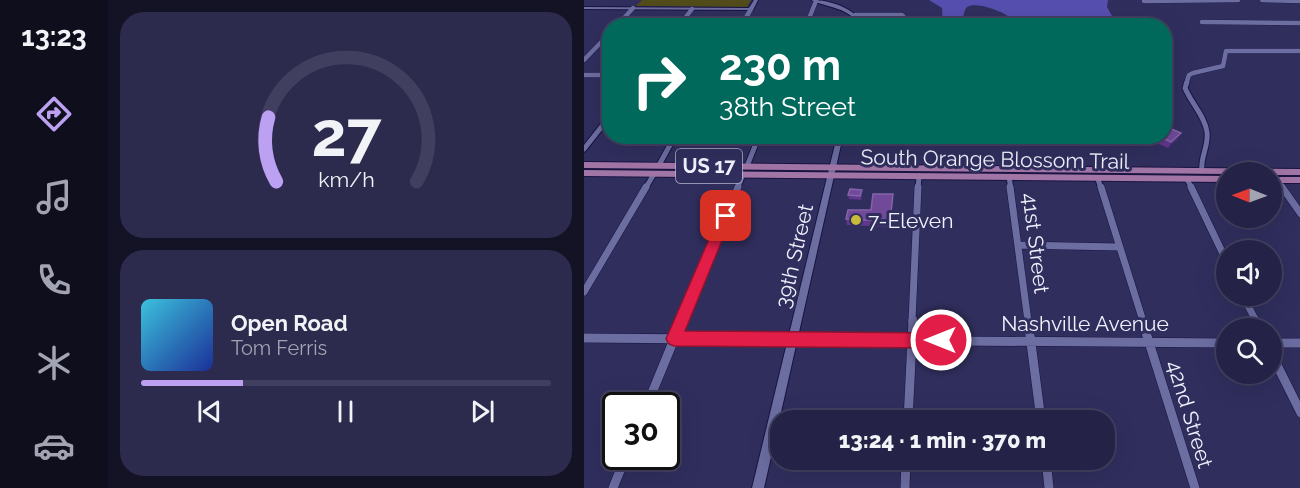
<!DOCTYPE html>
<html lang="en">
<head>
<meta charset="utf-8">
<style>
  :root { --surface:#242246; --page:#2c2a4d; --text:#f1f3f6; --muted:#a3a4b3; --line:#413f5f; --accent:#bca0f2 }
  body { margin:0; font-family:Raleway,sans-serif; background:var(--page); color:var(--text); height:100vh; display:flex; flex-direction:column; font-size:22px; white-space:nowrap }
  * { box-sizing:border-box; margin:0 }
  p { font-size:20px; color:var(--muted) }
  .icon { flex:none; width:33px; height:33px; fill:none; stroke:currentColor; stroke-width:2; stroke-linecap:round; stroke-linejoin:round }
  .map { position:relative; flex:1; overflow:hidden }
  .side { display:flex; flex-direction:column; gap:12px; padding:12px; background:#141326; width:476px }
  .side>* { flex:none }
  .hud { position:absolute; left:18px; top:18px; width:570px; height:126px; border-radius:24px; box-shadow:0 6px 24px #0002,0 0 0 2px var(--line); background:#00695c; color:#fff; overflow:hidden }
  .needle { width:39px; rotate:271deg }
  .tools { position:absolute; left:632px; top:162px; display:grid; gap:12px }
  .tools a { display:grid; place-items:center; width:66px; height:66px; border-radius:50%; background:var(--surface); box-shadow:0 6px 24px #0002,0 0 0 2px var(--line); font-size:30px }
  .speed { position:absolute; left:18px; top:392px; display:flex; gap:12px; font-size:30px; font-weight:700; text-align:center }
  .speed>* { display:grid; place-content:center; width:78px; height:78px; border-radius:50%; background:var(--surface); box-shadow:0 6px 24px #0002,0 0 0 2px var(--line); line-height:1 }
  .speed .limit { border:3px solid #111; border-radius:9px; background:#fff; color:#111 }
  .pin { position:absolute; display:grid; place-items:center; width:51px; height:51px; color:#fff; margin:-26px; border-radius:12px; box-shadow:0 3px 9px #0006 }
  .me { position:absolute; width:66px; margin:-33px; rotate:270deg; stroke-linejoin:round; filter:drop-shadow(0 0 4px #0008) }
  .turn { display:flex; align-items:center; gap:21px; height:126px; padding:0 18px; font-size:27px }
  .turn .icon { width:78px; height:78px; stroke-width:2.5 }
  .turn b { display:block; font-size:42px; line-height:51px }
  .side .widget { flex:1; display:flex; flex-direction:column; justify-content:center; gap:9px; min-width:0; padding:0 21px; border-radius:24px; background:var(--page) }
  .side .dial { align-items:center; gap:0 }
  .dial svg { height:156px; overflow:visible; fill:none; stroke:var(--line); stroke-width:7; stroke-linecap:round; text-anchor:middle }
  .dial text { fill:var(--text); stroke:none }
  .song { display:flex; align-items:center; gap:18px }
  .cover { width:72px; height:72px; border-radius:9px; background:linear-gradient(135deg,hsl(190 70% 55%),hsl(230 70% 35%)) }
  .played { height:6px; border-radius:3px; background:linear-gradient(90deg,var(--accent) 25%,var(--line) 25%) }
  .keys { display:flex; justify-content:space-around; direction:ltr }
  .trip { position:absolute; left:186px; top:410px; width:345px; height:60px; border-radius:24px; background:var(--surface); box-shadow:0 6px 24px #0002,0 0 0 2px var(--line); font-weight:800; line-height:60px; text-align:center }
  main { display:flex; flex:1; min-height:0 }
  .menu { display:flex; flex-direction:column; width:108px; justify-content:space-around; align-items:center; background:#0e0e1c; color:var(--muted) }
  .menu .icon { width:42px; height:42px }
  .menu .active { color:var(--accent) }
  .menu b { font-size:27px; color:var(--text) }
  .map>svg:first-child { display:block }
  .green { fill:#524c1a }
  .water { fill:#564faf }
  .lines { fill:none; stroke-linecap:round; stroke-linejoin:round }
  .minor-far3-casing { stroke:#191441; stroke-width:5 }
  .minor-far2-casing { stroke:#191441; stroke-width:7 }
  .minor-far1-casing { stroke:#191441; stroke-width:8 }
  .minor-casing { stroke:#191441; stroke-width:10 }
  .tertiary-casing { stroke:#191441; stroke-width:2 }
  .primary-casing { stroke:#191441; stroke-width:2 }
  .minor-far3 { stroke:#6c6da1; stroke-width:4.5 }
  .minor-far2 { stroke:#6c6da1; stroke-width:5 }
  .minor-far1 { stroke:#6c6da1; stroke-width:7 }
  .minor { stroke:#6c6da1; stroke-width:9 }
  .tertiary { fill:#6c6da1; fill-rule:evenodd }
  .primary { fill:#a175a6; fill-rule:evenodd }
  .wall { fill:#61368d }
  .shaded-wall { fill:#472a75 }
  .building { fill:#704a99; stroke:#8464a9; stroke-width:1.5 }
  .route { fill:#e11d48; stroke:#92132f; stroke-width:1.5 }
  .poi-dot { fill:#c9ba3a; stroke:#302e5d; stroke-width:2 }
  .labels { text-anchor:middle; dominant-baseline:central; stroke-width:6; stroke-linejoin:round; paint-order:stroke }
  .shield { fill:#302e5d; stroke:#b6b6cd; stroke-width:1.5 }
  .shield-label { font-size:20px; font-weight:bold; fill:#f0f1fd }
  .street-label { font-size:21px; fill:#f0f1fd; stroke:#302e5d }
  .poi-label { font-size:21px; fill:#f0f1fd; stroke:#302e5d; text-anchor:start }
</style>
</head>
<body>
<main>
<nav class="menu">
<b>13:23</b>
<svg class="icon active" aria-label="directions" viewBox="0 0 24 24"><path d="M12 3l9 9-9 9-9-9zM9 14v-3h6M13 9l2 2-2 2"/></svg>
<svg class="icon" aria-label="music" viewBox="0 0 24 24"><path d="M9 18V5l10-2v13"/><circle cx="6" cy="18" r="3"/><circle cx="16" cy="16" r="3"/></svg>
<svg class="icon" aria-label="phone" viewBox="0 0 24 24"><path d="M5 4h4l2 5-3 2q2 4 5 5l2-3 5 2v4C11 20 4 13 5 4z"/></svg>
<svg class="icon" aria-label="climate" viewBox="0 0 24 24"><path d="M12 3v18M4 7l16 10M4 17L20 7"/></svg>
<svg class="icon" aria-label="car" viewBox="0 0 24 24"><path d="M5 17H2v-5l4-1 3-4h7l3 4 3 1v5h-3M9 17h6M6 11h13"/><circle cx="7" cy="17" r="2"/><circle cx="17" cy="17" r="2"/></svg>
</nav>
<section class="side">
<div class="widget dial"><svg viewBox="0 0 100 80">
<path d="M14 69A42 42 0 1 1 86 69"/>
<path d="M14 69A42 42 0 0 1 10 36" stroke="#bca0f2"/>
<text x="50" y="56" font-size="32" font-weight="700">27</text>
<text x="50" y="72" font-size="11">km/h</text>
</svg></div>
<div class="widget">
<div class="song"><i class="cover"></i><div><b>Open Road</b><p>Tom Ferris</p></div></div>
<div class="played"></div>
<div class="keys"><svg class="icon" aria-label="previous" viewBox="0 0 24 24"><path d="M18 5L8 12l10 7zM5 5v14"/></svg><svg class="icon" aria-label="pause" viewBox="0 0 24 24"><path d="M8 5v14M16 5v14"/></svg><svg class="icon" aria-label="next" viewBox="0 0 24 24"><path d="M6 5l10 7-10 7zM19 5v14"/></svg></div>
</div>
</section>
<div class="map">
<svg width="717" height="488" viewBox="0 0 717 488">
  <rect width="100%" height="100%" fill="#302e5d"/>
  <path class="green" d="M58 0H167L163 7 52 6Z"/>
  <path class="water" d="M345 0H524L523 7 533 25H434C430 15 393 0 383 7 379 11 379 20 379 25H359L358 8Z"/>
  <g class="lines">
    <g class="minor-far3-casing">
      <path id="minor-far3" d="M678 0 717 1
        M560 1 654 0
        M271 15H318L321 18 319 26
        M618 22 717 23
        M33 26 49 8
        M95 26 108 9
        M157 26 167 9
        M222 26 232 1
        M0 60 26 33
        M0 75H26
        M602 84 605 75 609 73 639 66 642 51H717"/>
    </g>
    <g class="minor-far2-casing">
      <path id="minor-far2" d="M603 82 601 88C607 103 621 116 623 132 625 146 616 157 618 171
        M0 149 26 116
        M75 165 91 136
        M163 166 175 136
        M425 177 427 189
        M514 179 517 189
        M603 179 608 189
        M693 180 699 189
        M61 189 70 174
        M153 189 159 174
        M334 189 335 176"/>
    </g>
    <g class="minor-far1-casing">
      <path id="minor-far1" d="M426 187 444 321
        M517 187 559 321
        M607 187 642 260
        M698 187 717 214
        M434 245 535 247
        M0 292 62 187
        M659 296 672 321
        M98 321 154 187
        M328 321 334 187"/>
    </g>
    <g class="minor-casing">
      <path id="minor" d="M444 320 457 420
        M558 320 611 488
        M671 320 675 328
        M0 338 642 343
        M687 343H717
        M687 353 717 413
        M63 405 98 320
        M324 420 329 320
        M462 459 465 488
        M29 488 42 456
        M321 488 322 459"/>
    </g>
    <g class="tertiary-casing">
      <path id="tertiary" d="M170 0H174L169 10H167L0 9V7L165 8Z
        M227 0C247 0 270 8 281 26H276C265 7 244 8 227 0Z
        M253 136H259L180 488H168Z"/>
    </g>
    <g class="primary-casing">
      <path id="primary" d="M0 162 717 169V175H687V172H642V174L0 168Z
        M0 170 642 176V182L0 176Z
        M687 177H717V183H687Z"/>
    </g>
    <use href="#minor-far3" class="minor-far3"/>
    <use href="#minor-far2" class="minor-far2"/>
    <use href="#minor-far1" class="minor-far1"/>
    <use href="#minor" class="minor"/>
    <use href="#tertiary" class="tertiary"/>
    <use href="#primary" class="primary"/>
  </g>
  <path class="wall" d="M570 136H580L594 139 584 148 568 141Z
    M278 194 277 200 265 199 264 195Z
    M309 200 306 227 263 225 262 219 287 210Z"/>
  <path class="shaded-wall" d="M597 133 594 139 584 148 587 142Z
    M309 194V200L306 227V221Z"/>
  <path class="building" d="M580 126 597 133 587 142 575 136H580Z
    M266 189 278 190 276 196 264 195Z
    M289 194H309L306 221 262 219 264 210H287Z"/>
  <path class="route" d="M142 211 148 216 101 331 357 333 362 335 365 340 362 345 357 348 90 346 85 344 82 339 135 216Z"/>
  <circle class="poi-dot" cx="272" cy="220" r="6"/>
  <g class="labels">
    <rect class="shield" x="92" y="149" width="66" height="34" rx="4.5"/>
    <g class="shield-label">
      <text x="125" y="166">US 17</text>
    </g>
    <g class="street-label">
      <text transform="translate(411 159) rotate(1)">South Orange Blossom Trail</text>
      <text transform="translate(452 243) rotate(83)">41st Street</text>
      <text transform="translate(210 256) rotate(-77)">39th Street</text>
      <text x="501" y="323">Nashville Avenue</text>
      <text transform="translate(606 414) rotate(73)">42nd Street</text>
    </g>
    <g class="poi-label">
      <text x="284" y="220">7-Eleven</text>
    </g>
  </g>
</svg>
<div class="tools">
<a><svg class="needle" viewBox="-14 -14 28 28"><path d="M0-13l5 13h-10z" fill="#e53935"/><path d="M0 13l5-13h-10z" fill="#a3a4b3"/></svg></a>
<a><svg class="icon" aria-label="sound" viewBox="0 0 24 24"><path d="M4 9h4l5-4v14l-5-4H4zM17 9q2 3 0 6"/></svg></a>
<a><svg class="icon" aria-label="search" viewBox="0 0 24 24"><circle cx="10" cy="10" r="6"/><path d="M15 15l6 6"/></svg></a>
</div>
<div class="speed"><div class="limit">30</div></div>
<div class="pin" style="left:142px;top:216px;background:#d93025"><svg class="icon" aria-label="arrive" viewBox="0 0 24 24"><path d="M6 21V4h12l-3 4 3 4H6"/></svg></div>
<svg class="me" style="left:357px;top:340px" viewBox="-20 -20 40 40"><circle r="17" fill="#e11d48" stroke="#fff" stroke-width="3"/><path d="M0-11L8 9 0 5-8 9z" fill="#fff"/></svg>
<div class="trip">13:24 · 1 min · 370 m</div>
<div class="hud">
<div class="turn"><svg class="icon" aria-label="right" viewBox="0 0 24 24"><path d="M7 20v-9h11M14 6l5 5-5 5"/></svg><div><b>230 m</b>38th Street</div></div>
</div>
</div>
</main>
</body>
</html>
